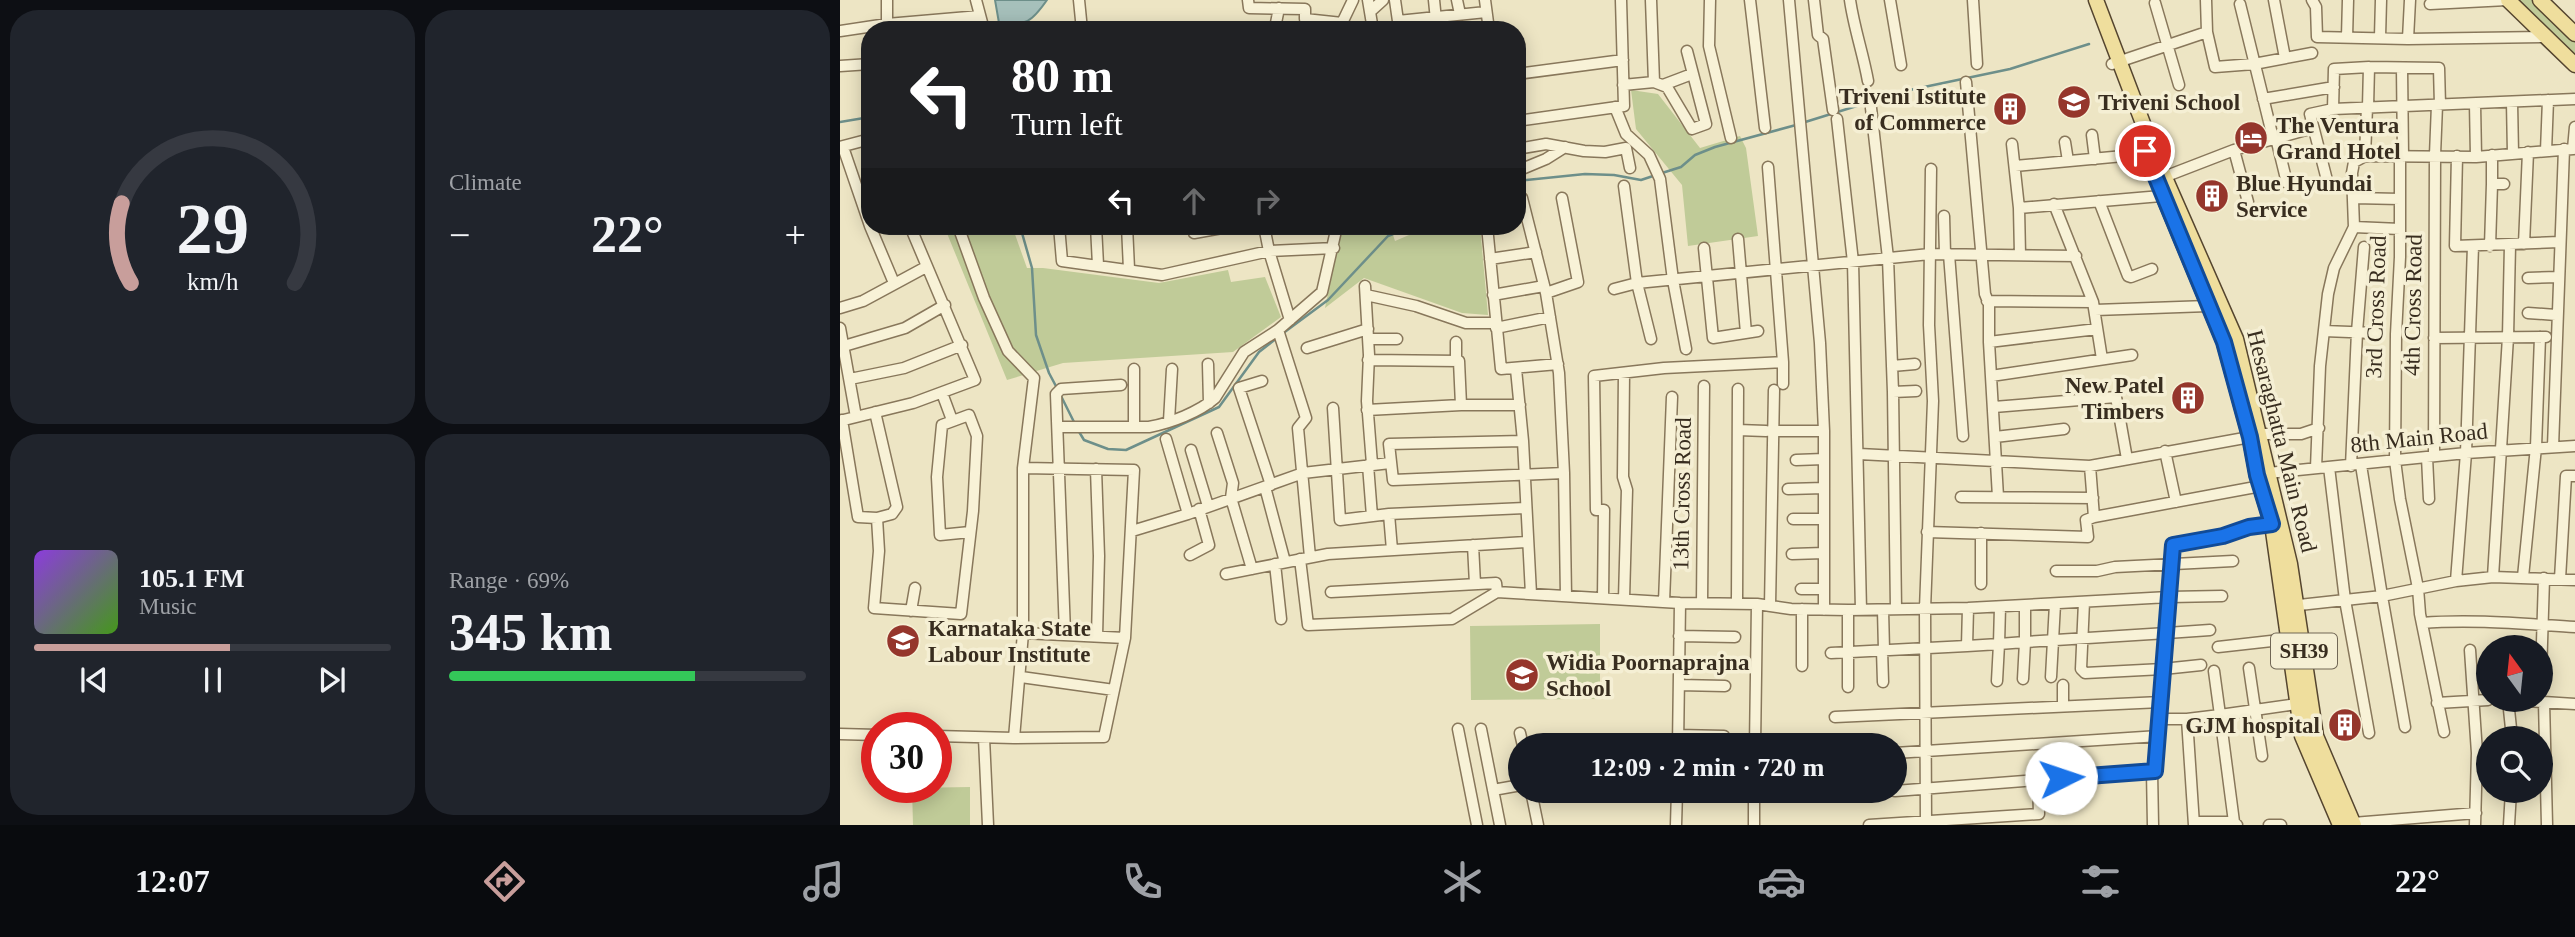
<!DOCTYPE html>
<html lang="en">
<head>
<meta charset="utf-8">
<style>
  :root { --surface:#171b24; --page:#20242c; --text:#f1f3f6; --muted:#9ea1a6; --line:#363941; --accent:#c89e9b }
  body { margin:0; font-family:"Times New Roman",serif; background:var(--page); color:var(--text); height:100vh; display:flex; flex-direction:column; font-size:26px; white-space:nowrap }
  * { box-sizing:border-box; margin:0 }
  p { font-size:23px; color:var(--muted) }
  .icon { flex:none; width:38px; height:38px; fill:none; stroke:currentColor; stroke-width:2; stroke-linecap:round; stroke-linejoin:round }
  .map { position:relative; flex:1; overflow:hidden }
  .drawer { display:flex; flex-direction:column; gap:10px; padding:10px; background:#0d0f14; width:840px }
  .drawer>* { flex:none }
  .hud { position:absolute; left:21px; top:21px; width:665px; height:214px; border-radius:28px; box-shadow:0 4px 18px #0003; background:#202124; color:#fff; overflow:hidden }
  .needle { width:46px; rotate:345deg }
  .controls { position:absolute; left:1636px; top:635px; display:grid; gap:14px }
  .controls a { display:grid; place-items:center; width:77px; height:77px; border-radius:50%; background:var(--surface); box-shadow:0 4px 18px #0003; font-size:35px }
  .speed { position:absolute; left:21px; top:712px; display:flex; gap:14px; font-size:35px; font-weight:700; text-align:center }
  .speed>* { display:grid; place-content:center; width:91px; height:91px; border-radius:50%; background:var(--surface); box-shadow:0 4px 18px #0003; line-height:1 }
  .speed .limit { border:10px solid #d22; background:#fff; color:#111 }
  .pin { position:absolute; display:grid; place-items:center; width:60px; height:60px; color:#fff; margin:-30px; border:4px solid #fff; border-radius:50%; box-shadow:0 2px 7px #0007 }
  .me { position:absolute; width:77px; margin:-38px; rotate:86deg; stroke-linejoin:round; filter:drop-shadow(0 0 5px #0008) }
  .turn { display:flex; align-items:center; gap:24px; height:147px; padding:0 35px; font-size:32px }
  .turn .icon { width:91px; height:91px; stroke-width:2.5 }
  .turn b { display:block; font-size:49px; line-height:60px }
  .lanes { display:flex; align-items:center; height:66px; padding:0 35px; background:#0003; justify-content:center; gap:35px; direction:ltr }
  .lanes .off { opacity:.35 }
  .big { font-size:52px; font-weight:800; line-height:1.1 }
  .drawer .widget { flex:1; display:flex; flex-direction:column; justify-content:center; gap:10px; min-width:0; padding:0 24px; border-radius:28px; background:var(--page) }
  .drawer .dial { align-items:center; gap:0 }
  .dial svg { height:182px; overflow:visible; fill:none; stroke:var(--line); stroke-width:7; stroke-linecap:round; text-anchor:middle }
  .dial text { fill:var(--text); stroke:none }
  .song { display:flex; align-items:center; gap:21px }
  .cover { width:84px; height:84px; border-radius:10px; background:linear-gradient(135deg,hsl(270 70% 55%),hsl(100 70% 35%)) }
  .played { height:7px; border-radius:4px; background:linear-gradient(90deg,var(--accent) 55%,var(--line) 55%) }
  .keys { display:flex; justify-content:space-around; direction:ltr }
  .heat { display:flex; justify-content:space-between; align-items:center; font-size:38px; direction:ltr }
  .charge { height:10px; border-radius:5px; background:linear-gradient(90deg,#34c759 69%,var(--line) 0) }
  .drawer .tiles { flex:1; display:grid; gap:10px; grid-template-columns:repeat(2,1fr) }
  .trip { position:absolute; left:668px; top:733px; width:399px; height:70px; border-radius:35px; background:var(--surface); box-shadow:0 4px 18px #0003; font-weight:800; line-height:70px; text-align:center }
  .dock { display:flex; height:112px; justify-content:space-around; align-items:center; background:#090b0e; color:var(--muted) }
  .dock .icon { width:49px; height:49px }
  .dock .current { color:var(--accent) }
  .dock b { font-size:32px; color:var(--text) }
  main { display:flex; flex:1; min-height:0 }
  .map>svg:first-child { display:block }
  .green { fill:#c0cb98 }
  .water { fill:#a6c0bb; stroke:#6d8f8a; stroke-width:2 }
  .lines { fill:none; stroke-linecap:round; stroke-linejoin:round }
  .stream { stroke:#6d8f8a; stroke-width:2.5 }
  .minor-casing { stroke:#88775b; stroke-width:13 }
  .major-casing { stroke:#55452f; stroke-width:17 }
  .minor { stroke:#f8f2d7; stroke-width:10 }
  .major { stroke:#efde9d; stroke-width:14 }
  .route-casing { stroke:#114b97; stroke-width:18 }
  .route { stroke:#1a73e8; stroke-width:12 }
  .labels { text-anchor:middle; dominant-baseline:central; stroke-width:7; stroke-linejoin:round; paint-order:stroke }
  .shield { fill:#f5efd4; stroke:#716755; stroke-width:2 }
  .shield-label { font-size:21px; font-weight:bold; fill:#382d1f }
  .poi-label { font-size:23px; font-weight:bold; fill:#382d1f; stroke:#f5efd4; text-anchor:start }
  .street-label { font-size:23px; fill:#382d1f; stroke:#f5efd4 }
</style>
</head>
<body>
<main>
<section class="drawer">
<div class="tiles">
<div class="widget dial"><svg viewBox="0 0 100 80">
<path d="M14 69A42 42 0 1 1 86 69"/>
<path d="M14 69A42 42 0 0 1 10 34" stroke="#c89e9b"/>
<text x="50" y="56" font-size="32" font-weight="700">29</text>
<text x="50" y="72" font-size="11">km/h</text>
</svg></div>
<div class="widget"><p>Climate</p>
<div class="heat"><a>−</a><b class="big">22°</b><a>+</a></div>
</div>
<div class="widget">
<div class="song"><i class="cover"></i><div><b>105.1 FM</b><p>Music</p></div></div>
<div class="played"></div>
<div class="keys"><svg class="icon" aria-label="previous" viewBox="0 0 24 24"><path d="M18 5L8 12l10 7zM5 5v14"/></svg><svg class="icon" aria-label="pause" viewBox="0 0 24 24"><path d="M8 5v14M16 5v14"/></svg><svg class="icon" aria-label="next" viewBox="0 0 24 24"><path d="M6 5l10 7-10 7zM19 5v14"/></svg></div>
</div>
<div class="widget"><p>Range · 69%</p><b class="big">345 km</b><div class="charge"></div></div>
</div>
</section>
<div class="map">
<svg width="1735" height="825" viewBox="0 0 1735 825">
  <rect width="100%" height="100%" fill="#ede5c4"/>
  <path class="green" d="M1673 0H1694L1735 38V60Z
    M791 90 818 94 860 148 900 136 906 148 918 236 848 246 842 185 796 129Z
    M104 226H172L187 268H203L319 283 388 270 391 282 425 277 441 317 393 352 223 363 167 380Z
    M502 226H550L555 241 590 226H640L648 315 622 313 524 278 485 308Z
    M760 624V699L631 700 630 626Z
    M130 787V825H73L72 788Z"/>
  <path class="water" d="M155 0H207C191 23 187 25 159 23Z"/>
  <g class="lines">
    <path class="stream" d="M173 30 175 23
      M0 122 30 117
      M962 123 1065 91 1170 69 1249 44
      M822 173 841 167 855 155 875 147 956 125
      M677 181 745 174 774 175 801 180 816 175
      M180 226 192 268 196 335 209 373 218 390
      M442 334 488 300 548 236 573 226
      M221 396 235 424
      M238 430 244 440 268 449 286 450 379 407 419 352 437 338"/>
    <g class="minor-casing">
      <path id="minor" d="M47 0V24
        M136 0 144 30
        M239 0 242 30
        M408 0 409 8 465 9V19L502 23 513 0
        M528 0 533 30
        M555 0 558 21 646 12
        M594 0 597 30
        M617 0 620 14
        M645 0 649 30
        M870 0 869 46 891 138
        M910 0 925 128
        M949 0 980 343 984 431V610
        M974 0 978 35 983 39 993 110
        M1010 0C1014 28 1023 53 1028 81
        M1050 0 1061 65
        M1133 0 1137 64
        M1366 0 1367 32 1375 67 1414 64 1472 53
        M1434 0 1445 58
        M1472 0 1476 7 1477 37 1568 39 1706 37
        M1315 3 1339 85
        M1400 4 1433 138
        M1590 4 1667 0
        M532 10 543 0
        M431 30 435 28 439 8
        M0 31 47 24 140 16
        M1507 37 1508 0
        M1540 37 1541 0
        M1568 39 1570 0
        M1272 64 1367 32
        M0 66 30 64
        M1562 68 1563 156
        M677 74 783 60
        M814 82 827 87 852 129 866 124 847 51
        M1126 82 1145 294 1149 304V342L1158 497
        M783 85 814 82 811 0
        M823 85 852 74
        M1423 99 1494 87
        M1672 102 1673 154
        M1635 104 1636 157
        M775 107 786 134 809 155 820 179 833 280 846 349
        M1528 107 1529 67
        M1031 108 1048 258 1053 392 1056 609
        M1493 109 1494 69 1529 67 1599 68 1600 105
        M997 119 1013 262 1021 610
        M677 121 784 106 781 0
        M1252 135 1255 159
        M1436 138 1447 183
        M1225 142 1228 161
        M1172 144 1179 208 1180 255
        M0 147 30 139
        M3 147 30 226
        M677 149 706 144 744 151 765 152 786 148 790 168
        M1394 150 1408 202
        M1706 151 1708 100
        M1652 155V184
        M1525 156 1527 107
        M1560 156V257L1556 334 1555 460 1560 499 1578 588 1580 614 1604 732
        M1617 156 1615 246 1719 242
        M1175 166 1305 154
        M677 171 706 159 725 147
        M1324 177 1394 150 1473 128
        M1488 184 1470 114 1493 109 1735 99
        M784 186 797 283 811 339
        M677 197 682 198 706 293 719 373 724 473 726 596
        M1514 198 1560 199
        M1259 201 1288 276 1291 277 1312 269
        M1214 204 1253 302 1262 359
        M1179 208 1333 195
        M1104 216 1105 254
        M30 226 54 283
        M118 226 144 298 168 351 194 378 183 468V633L174 738
        M219 226 222 261 322 275 429 251 494 248
        M256 226 258 265
        M287 226 289 269
        M424 226 429 251 450 320
        M647 226 661 369 718 364
        M1514 227 1512 173 1514 162 1525 156 1636 157 1733 149 1735 127
        M354 233 393 226
        M898 239 906 333
        M1684 244 1688 152
        M1650 246 1652 184H1664
        M864 248 873 338 918 331
        M1109 254 1123 436
        M650 259 696 252
        M1688 278 1718 277
        M525 286 529 355 527 401 532 464
        M774 289 797 283 1090 254 1236 256
        M706 293 738 282 722 198
        M526 295 576 306 626 323H656
        M653 295 704 286
        M1147 301 1253 302
        M0 308 23 301 86 267
        M1255 310 1368 306
        M1688 313 1716 315
        M0 328 16 417
        M656 328 710 317
        M438 330 466 418 458 428 470 557
        M1484 331 1535 333
        M1594 338 1706 337
        M528 339H557
        M1149 342 1257 329
        M4 346 65 328 105 305
        M467 348 528 329
        M528 360 619 361 621 405
        M616 361V342
        M368 364 369 403
        M1052 366 1075 364
        M676 369 683 441 691 594
        M784 373 783 477 787 490 784 599
        M1151 376 1292 355
        M10 379 64 368 122 345
        M422 381 399 388 431 485
        M943 384V362
        M1053 392 1076 391
        M102 393 112 420
        M1154 407 1276 397 1287 459
        M493 408 500 520 549 514 685 508
        M527 410 621 405H680
        M35 412 57 507 52 514 37 518 39 551 34 608 121 614 133 511 137 436 129 415 102 425 97 477 100 535 130 532
        M2 420 18 517 37 518
        M0 421 73 403 135 380 70 226
        M329 421 332 369
        M294 426V369
        M218 427H309C331 423 359 412 375 398L404 352 438 330 482 292 497 226
        M898 430 926 431
        M933 431H984
        M377 433 393 483 391 498 412 569
        M1420 434H1461L1479 428
        M1155 437 1224 429
        M326 439 348 514
        M683 441 549 444 553 480 724 473
        M1713 447 1724 149
        M351 450 368 506
        M1325 451 1336 502
        M1019 454 1250 466 1410 437
        M1594 456 1595 155 1597 105
        M1587 457 1589 499
        M956 460 984 459
        M528 465 532 516
        M1521 465 1542 596 1505 600 1529 733
        M1250 466 1254 517 1421 486
        M1511 466 1517 332 1524 247
        M1476 468 1480 366 1488 294 1494 268 1514 227 1560 229
        M256 469 259 556 257 636
        M1428 473 1626 453 1735 446
        M425 487 445 562
        M948 489 984 488
        M1121 497 1253 498
        M549 514 552 550
        M953 519H984
        M292 531 348 514 463 473 550 463
        M1087 532 1248 537 1246 520 1254 517
        M633 545 635 584
        M952 554 984 553
        M350 555 369 545 359 509
        M460 559 468 625 612 619 657 592
        M435 564 441 619
        M1216 571H1257L1275 567 1393 561
        M386 574 488 554 687 542
        M1653 577 1668 337 1670 245
        M1683 577 1696 447 1700 337
        M1720 579 1726 476H1735
        M1616 581 1626 453 1633 246
        M1141 584V533
        M961 589H984
        M491 592 656 583 657 592 840 603 917 604 951 609 1008 610 1128 608 1329 597 1333 545 1432 524
        M763 598 764 510H756L754 376 824 368 943 362 928 167
        M824 602 832 397
        M1244 602 1241 669 1245 673 1323 669 1327 633 1370 630
        M862 603 864 386
        M897 603 898 389
        M930 606 934 390
        M1450 606 1505 600 1489 467
        M962 609V666
        M1008 610V687
        M1043 610 1044 650
        M71 611 75 588
        M1582 623C1633 619 1684 624 1735 627
        M183 633 285 638
        M225 633 216 394 221 389 281 385
        M839 636 895 637
        M1127 646 1159 644 1160 607
        M1378 647 1449 639
        M1042 650 1043 682
        M1630 650 1637 753 1635 825
        M991 653 1127 646 1128 608
        M1409 668 1422 756
        M1701 675 1704 578
        M181 677 274 690
        M1211 677 1215 604
        M1183 679 1185 642 1327 633 1329 597 1382 596
        M1157 681 1159 644 1185 642V606
        M839 685 885 686
        M1223 685V706
        M1668 700 1672 738
        M1669 700 1735 704
        M1704 702 1707 825
        M1597 703 1648 700
        M995 717 1321 702 1323 669 1361 665
        M1320 719H1347L1380 715 1374 671
        M1347 719 1354 825
        M1565 727 1542 596 1616 581 1653 577 1735 580
        M618 729 637 825
        M641 729 660 825
        M680 733 683 746
        M0 734 37 735
        M838 735 884 736
        M96 736 174 738 264 737 285 638 294 470 183 468
        M144 738 148 825
        M838 746 840 603
        M915 746 917 604
        M1055 753 1319 736 1321 702
        M1312 771 1313 825
        M653 790 681 785
        M691 791 698 825
        M914 791V825
        M1055 791 1315 771 1319 736
        M993 794 1048 791
        M1354 822H1394L1397 825
        M1394 822 1380 715 1464 703
        M1513 823 1636 813
        M836 825 837 791
        M1029 825 1199 814 1198 779
        M1086 825 1085 609 1093 401 1089 325 1091 169
        M1429 825H1441
        M1669 825 1671 791"/>
    </g>
    <g class="major-casing">
      <path id="major" d="M1256 0 1315 155 1396 339 1450 564 1476 736 1514 825
        M1668 0 1735 65
        M1700 0 1735 34
        M1325 200 1384 342 1410 437 1417 475 1432 524 1462 736 1500 825"/>
    </g>
    <use href="#minor" class="minor"/>
    <use href="#major" class="major"/>
  </g>
  <g class="lines">
    <g class="route-casing">
      <path id="route" d="M1221 778 1315 771 1333 545 1383 536 1409 527 1432 524 1417 475 1410 437 1384 342 1305 151"/>
    </g>
    <use href="#route" class="route"/>
  </g>
  <defs>
    <g id="school-disc" transform="scale(1.75)"><circle r="9.5" fill="#95362c" stroke="#f5efd4"/><path d="M0-5L7-2L0 1L-7-2ZM-4 1L0 2.5L4 1V4Q0 6-4 4Z" fill="#fff"/></g>
    <g id="building-disc" transform="scale(1.75)"><circle r="9.5" fill="#95362c" stroke="#f5efd4"/><path d="M-4-6H4V6H1V3H-1V6H-4ZM-2.5-4.3h1.7v1.8h-1.7ZM.8-4.3h1.7v1.8H.8ZM-2.5-1h1.7V.8h-1.7ZM.8-1h1.7V.8H.8Z" fill="#fff"/></g>
    <g id="hotel-disc" transform="scale(1.75)"><circle r="9.5" fill="#95362c" stroke="#f5efd4"/><path d="M-6-4.5h1.5V1H6V5H4.5V3h-9V5H-6ZM-4 0a1.8 1.8 0 1 1 3.6 0ZM.5 0V-2.5h3Q6-2.5 6 0Z" fill="#fff"/></g>
    <g id="university-disc" transform="scale(1.75)"><circle r="9.5" fill="#95362c" stroke="#f5efd4"/><path d="M0-5L7-2L0 1L-7-2ZM-4 1L0 2.5L4 1V4Q0 6-4 4Z" fill="#fff"/></g>
  </defs>
  <g fill-rule="evenodd">
    <use href="#school-disc" x="1234" y="102"/>
    <use href="#building-disc" x="1170" y="109"/>
    <use href="#hotel-disc" x="1411" y="138"/>
    <use href="#building-disc" x="1372" y="196"/>
    <use href="#building-disc" x="1348" y="398"/>
    <use href="#university-disc" x="63" y="641"/>
    <use href="#school-disc" x="682" y="675"/>
    <use href="#building-disc" x="1505" y="725"/>
  </g>
  <g class="labels">
    <rect class="shield" x="1431" y="633.5" width="66" height="35" rx="5"/>
    <g class="shield-label">
      <text x="1464" y="651">SH39</text>
    </g>
    <g class="poi-label">
      <text x="1146" y="96" text-anchor="end">Triveni Istitute<tspan x="1146" dy="26">of Commerce</tspan></text>
      <text x="1258" y="102">Triveni School</text>
      <text x="1436" y="125">The Ventura<tspan x="1436" dy="26">Grand Hotel</tspan></text>
      <text x="1396" y="183">Blue Hyundai<tspan x="1396" dy="26">Service</tspan></text>
      <text x="1324" y="385" text-anchor="end">New Patel<tspan x="1324" dy="26">Timbers</tspan></text>
      <text x="88" y="628">Karnataka State<tspan x="88" dy="26">Labour Institute</tspan></text>
      <text x="706" y="662">Widia Poornaprajna<tspan x="706" dy="26">School</tspan></text>
      <text x="1480" y="725" text-anchor="end">GJM hospital</text>
    </g>
    <g class="street-label">
      <text transform="translate(1573 305) rotate(-89)">4th Cross Road</text>
      <text transform="translate(1536 307) rotate(-88)">3rd Cross Road</text>
      <text transform="translate(1579 438) rotate(-6)">8th Main Road</text>
      <text transform="translate(1442 441) rotate(76)">Hesaraghatta Main Road</text>
      <text transform="translate(842 494) rotate(-89)">13th Cross Road</text>
    </g>
  </g>
</svg>
<div class="controls">
<a><svg class="needle" viewBox="-14 -14 28 28"><path d="M0-13l5 13h-10z" fill="#e53935"/><path d="M0 13l5-13h-10z" fill="#9ea1a6"/></svg></a>
<a><svg class="icon" aria-label="search" viewBox="0 0 24 24"><circle cx="10" cy="10" r="6"/><path d="M15 15l6 6"/></svg></a>
</div>
<div class="speed"><div class="limit">30</div></div>
<div class="pin" style="left:1305px;top:151px;background:#d93025"><svg class="icon" aria-label="arrive" viewBox="0 0 24 24"><path d="M6 21V4h12l-3 4 3 4H6"/></svg></div>
<svg class="me" style="left:1221px;top:778px" viewBox="-20 -20 40 40"><circle r="19" fill="#fff"/><path d="M0-13L10 11 0 6-10 11z" fill="#1a73e8"/></svg>
<div class="trip">12:09 · 2 min · 720 m</div>
<div class="hud">
<div class="turn"><svg class="icon" aria-label="left" viewBox="0 0 24 24"><path d="M17 20v-9H6M10 6l-5 5 5 5"/></svg><div><b>80 m</b>Turn left</div></div>
<div class="lanes"><svg class="icon" aria-label="left" viewBox="0 0 24 24"><path d="M17 20v-9H6M10 6l-5 5 5 5"/></svg><svg class="icon off" aria-label="ahead" viewBox="0 0 24 24"><path d="M12 20V5M6 11l6-6 6 6"/></svg><svg class="icon off" aria-label="right" viewBox="0 0 24 24"><path d="M7 20v-9h11M14 6l5 5-5 5"/></svg></div>
</div>
</div>
</main>
<nav class="dock">
<b>12:07</b>
<svg class="icon current" aria-label="directions" viewBox="0 0 24 24"><path d="M12 3l9 9-9 9-9-9zM9 14v-3h6M13 9l2 2-2 2"/></svg>
<svg class="icon" aria-label="music" viewBox="0 0 24 24"><path d="M9 18V5l10-2v13"/><circle cx="6" cy="18" r="3"/><circle cx="16" cy="16" r="3"/></svg>
<svg class="icon" aria-label="phone" viewBox="0 0 24 24"><path d="M5 4h4l2 5-3 2q2 4 5 5l2-3 5 2v4C11 20 4 13 5 4z"/></svg>
<svg class="icon" aria-label="climate" viewBox="0 0 24 24"><path d="M12 3v18M4 7l16 10M4 17L20 7"/></svg>
<svg class="icon" aria-label="car" viewBox="0 0 24 24"><path d="M5 17H2v-5l4-1 3-4h7l3 4 3 1v5h-3M9 17h6M6 11h13"/><circle cx="7" cy="17" r="2"/><circle cx="17" cy="17" r="2"/></svg>
<svg class="icon" aria-label="filters" viewBox="0 0 24 24"><path d="M4 7h16M4 17h16"/><circle cx="9" cy="7" r="2"/><circle cx="15" cy="17" r="2"/></svg>
<b>22°</b>
</nav>
</body>
</html>
